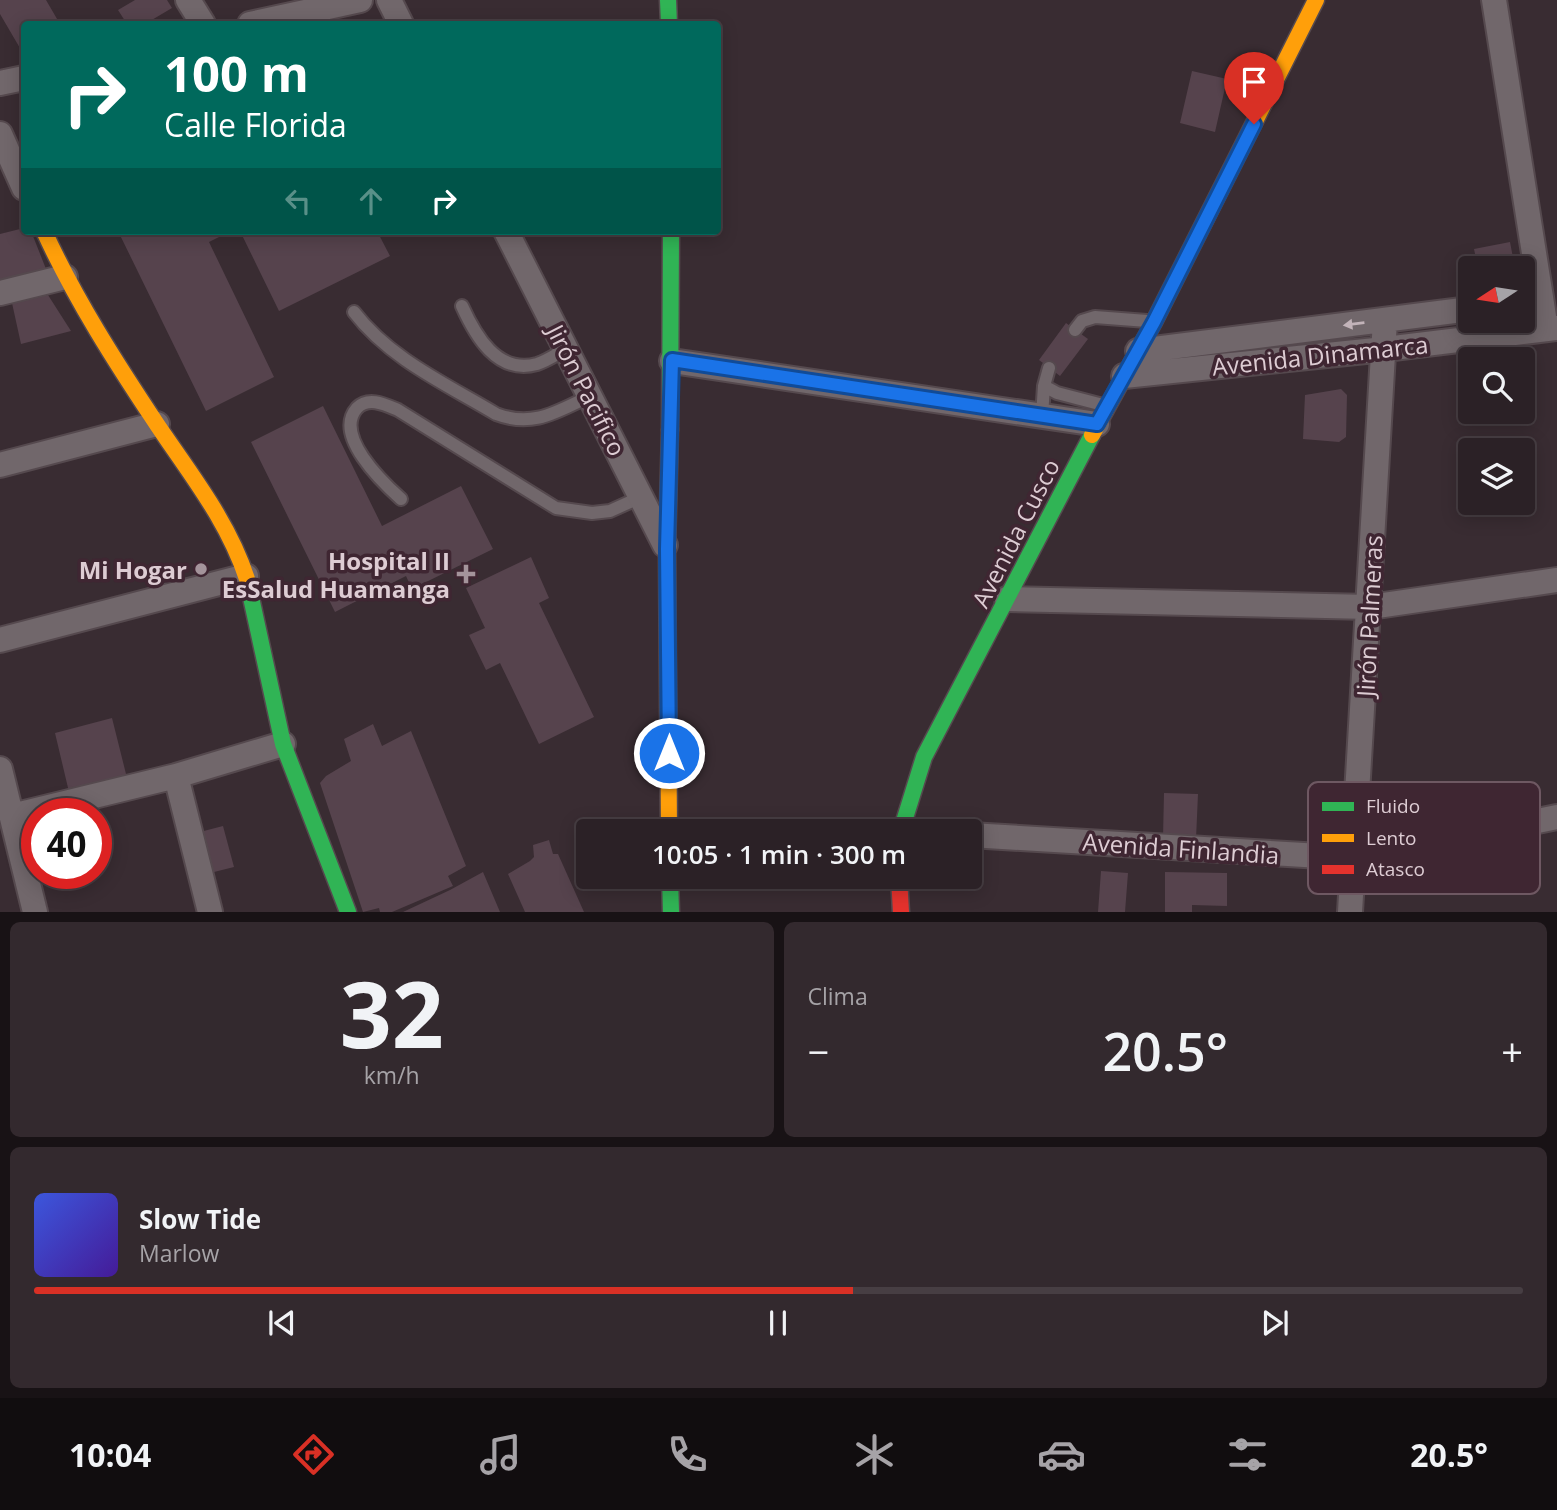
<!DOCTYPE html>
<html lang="es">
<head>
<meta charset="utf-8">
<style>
  :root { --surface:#2b2126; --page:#33292e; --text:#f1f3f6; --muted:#a6a3a7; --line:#473e43; --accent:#d93025 }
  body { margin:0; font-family:"Open Sans",sans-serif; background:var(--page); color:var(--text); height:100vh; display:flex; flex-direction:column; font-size:26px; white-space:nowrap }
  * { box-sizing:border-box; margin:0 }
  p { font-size:23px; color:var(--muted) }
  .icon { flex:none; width:38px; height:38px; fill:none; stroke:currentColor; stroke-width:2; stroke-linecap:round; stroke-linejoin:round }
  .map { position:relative; height:912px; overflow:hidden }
  .panel { display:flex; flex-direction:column; gap:10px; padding:10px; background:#181215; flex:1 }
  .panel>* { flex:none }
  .banner { position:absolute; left:21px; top:21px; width:700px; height:214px; border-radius:7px; box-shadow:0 4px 18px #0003,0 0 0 2px var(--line); background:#00695c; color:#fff; overflow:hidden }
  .needle { width:46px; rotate:258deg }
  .fabs { position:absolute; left:1458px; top:256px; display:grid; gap:14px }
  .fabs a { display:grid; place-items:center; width:77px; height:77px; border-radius:7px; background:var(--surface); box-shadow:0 4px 18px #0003,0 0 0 2px var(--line); font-size:35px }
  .speed { position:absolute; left:21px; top:798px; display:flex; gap:14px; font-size:35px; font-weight:700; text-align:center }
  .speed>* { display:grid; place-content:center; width:91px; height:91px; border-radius:50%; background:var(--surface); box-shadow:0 4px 18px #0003,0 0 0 2px var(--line); line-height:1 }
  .speed .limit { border:10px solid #d22; background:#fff; color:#111 }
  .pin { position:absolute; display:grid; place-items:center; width:60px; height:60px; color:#fff; margin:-72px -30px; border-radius:50% 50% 50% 0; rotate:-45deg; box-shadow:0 0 7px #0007 }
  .pin .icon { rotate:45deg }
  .me { position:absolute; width:77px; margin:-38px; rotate:0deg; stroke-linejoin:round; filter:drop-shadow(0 0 5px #0008) }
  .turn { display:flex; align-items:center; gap:24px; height:147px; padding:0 28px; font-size:32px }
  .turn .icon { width:91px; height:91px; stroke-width:2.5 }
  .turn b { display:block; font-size:49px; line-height:60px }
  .lanes { display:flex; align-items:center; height:66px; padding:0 28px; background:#0003; justify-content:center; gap:35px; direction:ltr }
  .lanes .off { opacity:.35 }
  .big { font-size:52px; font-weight:600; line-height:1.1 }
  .panel .tile { flex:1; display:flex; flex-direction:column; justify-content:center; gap:10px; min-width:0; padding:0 24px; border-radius:10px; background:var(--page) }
  .panel .dial { align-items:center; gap:0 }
  .dial b { font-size:91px; line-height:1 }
  .song { display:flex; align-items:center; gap:21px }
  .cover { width:84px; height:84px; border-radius:10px; background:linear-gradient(135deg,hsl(230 70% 55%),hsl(260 70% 35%)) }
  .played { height:7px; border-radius:4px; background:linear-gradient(90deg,var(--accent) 55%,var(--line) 55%) }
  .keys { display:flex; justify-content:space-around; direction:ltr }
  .heat { display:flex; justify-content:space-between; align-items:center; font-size:38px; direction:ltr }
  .panel .tiles { flex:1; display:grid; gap:10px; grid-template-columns:1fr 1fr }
  .tile:last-child { grid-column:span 2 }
  .trip { position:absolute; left:576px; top:819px; width:406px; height:70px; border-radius:7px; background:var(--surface); box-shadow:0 4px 18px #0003,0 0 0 2px var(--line); font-weight:600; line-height:70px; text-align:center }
  .menu { display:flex; height:112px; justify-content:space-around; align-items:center; background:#110d0f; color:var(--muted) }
  .menu .icon { width:49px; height:49px }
  .menu .selected { color:var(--accent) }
  .menu b { font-size:32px; color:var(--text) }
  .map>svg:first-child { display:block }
  .building { fill:#56434d }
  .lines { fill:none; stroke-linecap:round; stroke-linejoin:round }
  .lane-casing { stroke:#55494e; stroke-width:16 }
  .street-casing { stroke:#55494e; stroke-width:28 }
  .fast-casing { stroke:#55494e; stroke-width:19 }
  .slow-casing { stroke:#55494e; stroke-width:19 }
  .jam-casing { stroke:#55494e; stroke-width:19 }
  .lane { stroke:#71676b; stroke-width:12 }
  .street { stroke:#71676b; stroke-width:24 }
  .fast { stroke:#30b455; stroke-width:16 }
  .slow { stroke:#ff9f0a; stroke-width:16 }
  .jam { stroke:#e5322d; stroke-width:16 }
  .oneway { fill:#c2b3b9 }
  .route-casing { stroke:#114b97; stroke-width:18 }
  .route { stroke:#1a73e8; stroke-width:12 }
  .poi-dot { fill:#a4949b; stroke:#3f2632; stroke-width:2.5 }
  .labels { text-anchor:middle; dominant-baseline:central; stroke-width:7; stroke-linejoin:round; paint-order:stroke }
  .street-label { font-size:24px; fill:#ddccd3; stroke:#3f2632 }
  .poi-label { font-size:24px; font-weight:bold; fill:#ddccd3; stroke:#3f2632; text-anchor:end }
  .key { fill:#3f2632; stroke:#6e5862; stroke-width:2 }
  .key-label { font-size:19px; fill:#ddccd3 }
</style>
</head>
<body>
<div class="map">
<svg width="1557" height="912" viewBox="0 0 1557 912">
  <rect width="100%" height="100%" fill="#392c32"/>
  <path class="building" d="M0 0H46L60 24H24V55L0 14Z
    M135 0H167L172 8 145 24H127L118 10Z
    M1192 71 1227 79 1215 132 1180 123Z
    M24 228V231H31L48 274 0 286V234Z
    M118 231H231L209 242 274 377 206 411Z
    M240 231H377L390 256 279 311Z
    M1510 242 1515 268H1478L1474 249Z
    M48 295 71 331 21 344 12 303Z
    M1066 323 1088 339 1060 376 1039 360Z
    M1341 389 1347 395 1346 437 1339 442 1303 439 1305 395Z
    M323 406 382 526 461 486 493 549 412 589 406 576 335 612 251 442Z
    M531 557 549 598 539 603 594 717 539 744 500 663 486 670 469 635 485 628 466 588Z
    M112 718 127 778 69 792 55 733Z
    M373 724 382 746 411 731 466 866 448 876 453 886 392 912H380L379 908 363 912 320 783 326 776 351 761 344 739Z
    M1164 793 1198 794 1196 839 1163 838Z
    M223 826 234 867 206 874 196 833Z
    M549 840 553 854H558L584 912H525L508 874 530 861 534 857 533 845Z
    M1101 871 1128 873 1125 912H1098Z
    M483 872 500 912H403L450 890Z
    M1165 872 1227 873V906L1192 905V912H1165Z"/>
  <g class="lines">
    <g class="lane-casing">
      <path id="lane" d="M462 306C475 335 497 375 537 364 547 361 557 354 566 349
        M354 312C390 359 446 384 496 414 533 428 556 412 590 396
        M1075 330 1082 321 1095 317 1147 321
        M1044 386 1057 393 1103 405
        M1042 416 1044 386 1049 368
        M401 499C382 482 333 435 357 408 369 396 386 405 398 410L556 508 592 513 610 511 641 497"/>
    </g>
    <g class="street-casing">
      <path id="street" d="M188 0 203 24
        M389 0 401 24
        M1494 0 1546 329
        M250 24 360 0
        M0 83 24 78
        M0 134 24 188
        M506 231 665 545
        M0 293 65 277
        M1138 351 1470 309
        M672 361 1097 424
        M1124 376 1385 349 1557 328
        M0 465 157 424
        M1007 599 1370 607 1557 580
        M0 640 246 576
        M0 769 35 912
        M176 776 210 912
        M12 816 176 776 283 744
        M970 835 1355 858 1557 817
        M1350 912 1385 320"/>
    </g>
    <g class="fast-casing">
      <path id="fast" d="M668 0 669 24
        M670 430 671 231
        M247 579 283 744 348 912
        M901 831 924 757 1092 435
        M670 877 671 912"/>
    </g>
    <g class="slow-casing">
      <path id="slow" d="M44 231C75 299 116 363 158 426 191 475 228 521 247 579
        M1092 435 1154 322 1316 0
        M669 831 667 549 670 430"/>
    </g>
    <g class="jam-casing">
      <path id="jam" d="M899 877 901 912"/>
    </g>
    <use href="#lane" class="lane"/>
    <use href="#street" class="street"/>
    <use href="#fast" class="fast"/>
    <use href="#slow" class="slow"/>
    <use href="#jam" class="jam"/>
  </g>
  <defs><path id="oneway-solid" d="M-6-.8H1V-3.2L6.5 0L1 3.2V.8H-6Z" transform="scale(1.75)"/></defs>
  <use class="oneway" href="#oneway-solid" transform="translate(1354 324) rotate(173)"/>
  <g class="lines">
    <g class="route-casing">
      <path id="route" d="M669 753 667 549 672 360 1097 424 1154 322 1254 124"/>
    </g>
    <use href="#route" class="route"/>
  </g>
  <g class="poi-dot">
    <circle cx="201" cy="569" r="7"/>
    <path d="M462.5 563.5h7v7h7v7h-7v7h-7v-7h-7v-7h7z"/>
  </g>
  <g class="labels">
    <g class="street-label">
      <text transform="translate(1320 355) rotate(-6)">Avenida Dinamarca</text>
      <text transform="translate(587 390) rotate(63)">Jirón Pacifico</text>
      <text transform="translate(1015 533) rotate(-63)">Avenida Cusco</text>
      <text transform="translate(1369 616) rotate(-87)">Jirón Palmeras</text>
      <text transform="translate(1181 848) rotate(4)">Avenida Finlandia</text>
    </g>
    <g class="poi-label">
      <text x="450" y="560">Hospital II<tspan x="450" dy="28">EsSalud Huamanga</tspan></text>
      <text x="187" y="569">Mi Hogar</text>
    </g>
  </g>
  <rect x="1308" y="782" width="232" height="112" rx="10" class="key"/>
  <rect x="1322" y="802" width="32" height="9" fill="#30b455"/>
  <rect x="1322" y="834" width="32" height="8" fill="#ff9f0a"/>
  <rect x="1322" y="865" width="32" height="9" fill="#e5322d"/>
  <g class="key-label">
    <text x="1366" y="813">Fluido</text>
    <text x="1366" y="845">Lento</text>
    <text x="1366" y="876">Atasco</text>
  </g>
</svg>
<div class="fabs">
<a><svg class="needle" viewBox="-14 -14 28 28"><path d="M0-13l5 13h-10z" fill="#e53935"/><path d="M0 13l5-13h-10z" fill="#a6a3a7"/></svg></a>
<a><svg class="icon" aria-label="search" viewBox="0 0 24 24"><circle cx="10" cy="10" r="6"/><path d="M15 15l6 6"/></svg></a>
<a><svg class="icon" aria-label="layers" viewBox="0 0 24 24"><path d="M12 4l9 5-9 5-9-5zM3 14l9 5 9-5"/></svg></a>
</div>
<div class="speed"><div class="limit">40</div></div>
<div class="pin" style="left:1254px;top:124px;background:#d93025"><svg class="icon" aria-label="arrive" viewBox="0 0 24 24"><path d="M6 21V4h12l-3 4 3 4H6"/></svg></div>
<svg class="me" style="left:669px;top:753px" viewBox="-20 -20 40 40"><circle r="17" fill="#1a73e8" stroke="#fff" stroke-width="3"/><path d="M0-11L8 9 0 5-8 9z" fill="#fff"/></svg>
<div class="trip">10:05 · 1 min · 300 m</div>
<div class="banner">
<div class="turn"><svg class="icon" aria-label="right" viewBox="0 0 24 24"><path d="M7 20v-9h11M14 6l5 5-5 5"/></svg><div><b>100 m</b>Calle Florida</div></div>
<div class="lanes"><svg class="icon off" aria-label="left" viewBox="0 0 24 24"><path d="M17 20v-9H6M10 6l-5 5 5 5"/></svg><svg class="icon off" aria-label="ahead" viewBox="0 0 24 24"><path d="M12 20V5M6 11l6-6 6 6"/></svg><svg class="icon" aria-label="right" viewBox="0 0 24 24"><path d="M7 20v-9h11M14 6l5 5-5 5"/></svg></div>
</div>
</div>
<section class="panel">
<div class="tiles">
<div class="tile dial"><b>32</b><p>km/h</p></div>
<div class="tile"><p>Clima</p>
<div class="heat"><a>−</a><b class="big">20.5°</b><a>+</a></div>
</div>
<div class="tile">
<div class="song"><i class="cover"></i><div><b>Slow Tide</b><p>Marlow</p></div></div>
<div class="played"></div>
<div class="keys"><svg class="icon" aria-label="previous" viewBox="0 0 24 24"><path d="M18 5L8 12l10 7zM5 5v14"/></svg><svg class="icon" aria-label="pause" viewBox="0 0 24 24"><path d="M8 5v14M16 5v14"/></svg><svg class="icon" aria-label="next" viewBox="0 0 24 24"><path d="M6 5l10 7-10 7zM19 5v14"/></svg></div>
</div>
</div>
</section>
<nav class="menu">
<b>10:04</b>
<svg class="icon selected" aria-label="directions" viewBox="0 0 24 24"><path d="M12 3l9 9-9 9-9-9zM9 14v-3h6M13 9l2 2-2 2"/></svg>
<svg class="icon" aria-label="music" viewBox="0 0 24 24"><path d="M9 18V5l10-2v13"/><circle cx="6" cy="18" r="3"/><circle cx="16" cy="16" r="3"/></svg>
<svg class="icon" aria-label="phone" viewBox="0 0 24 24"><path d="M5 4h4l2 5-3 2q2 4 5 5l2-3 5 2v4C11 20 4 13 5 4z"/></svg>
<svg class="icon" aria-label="climate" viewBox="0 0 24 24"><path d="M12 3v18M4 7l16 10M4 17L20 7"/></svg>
<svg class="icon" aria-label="car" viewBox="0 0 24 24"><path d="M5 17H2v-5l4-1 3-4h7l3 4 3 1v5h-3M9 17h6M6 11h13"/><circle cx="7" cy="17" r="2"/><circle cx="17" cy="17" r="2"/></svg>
<svg class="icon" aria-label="filters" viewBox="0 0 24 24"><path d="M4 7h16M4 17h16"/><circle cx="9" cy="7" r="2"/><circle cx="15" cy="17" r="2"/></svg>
<b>20.5°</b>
</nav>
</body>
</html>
